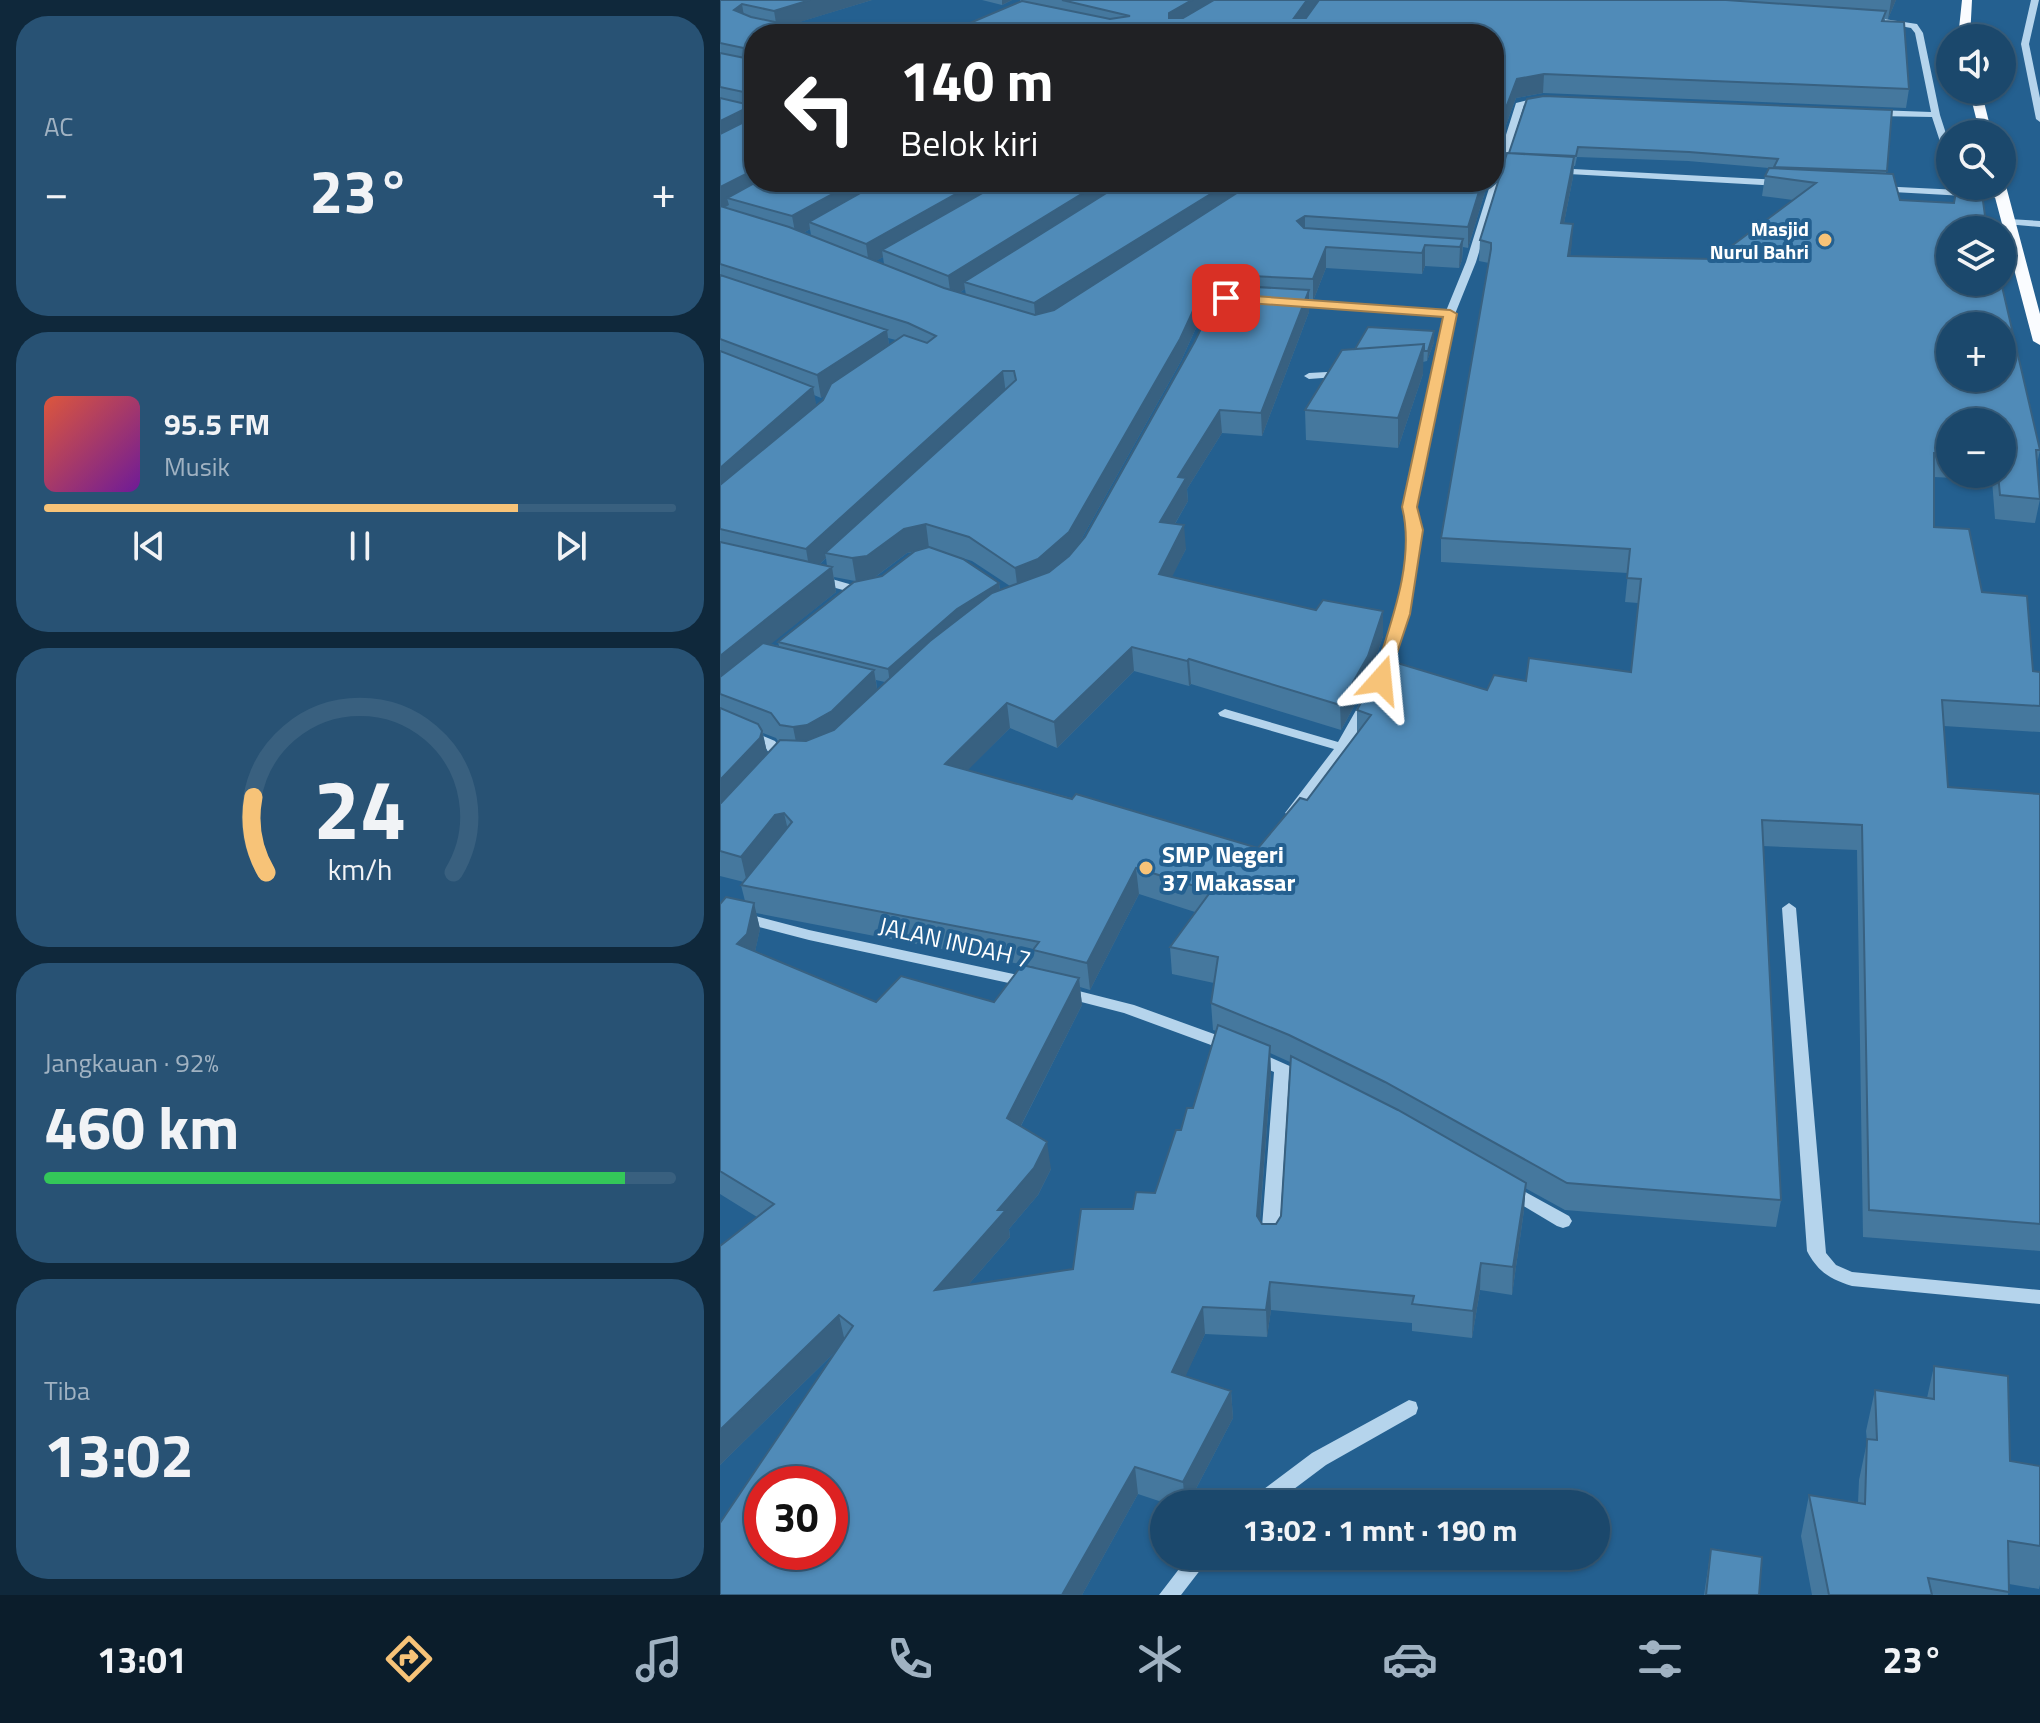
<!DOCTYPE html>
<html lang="id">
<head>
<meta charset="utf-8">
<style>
  :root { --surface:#1b486c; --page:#285274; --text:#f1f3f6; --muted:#a0b2c2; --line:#39607f; --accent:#f7c378 }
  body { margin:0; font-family:"Titillium Web",sans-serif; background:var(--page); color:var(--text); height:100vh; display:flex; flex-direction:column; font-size:30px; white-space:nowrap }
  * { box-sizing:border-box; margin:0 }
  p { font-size:26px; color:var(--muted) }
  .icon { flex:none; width:44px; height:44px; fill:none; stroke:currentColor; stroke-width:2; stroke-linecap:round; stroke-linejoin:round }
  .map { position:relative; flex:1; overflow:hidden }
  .details { display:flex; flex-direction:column; gap:16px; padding:16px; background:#0f283b; width:720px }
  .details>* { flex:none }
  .hud { position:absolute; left:24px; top:24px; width:760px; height:168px; border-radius:32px; box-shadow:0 2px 6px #0004,0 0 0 2px var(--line); background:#202124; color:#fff; overflow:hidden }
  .tools { position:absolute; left:1216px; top:24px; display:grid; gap:16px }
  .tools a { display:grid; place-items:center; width:80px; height:80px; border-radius:50%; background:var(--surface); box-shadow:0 2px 6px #0004,0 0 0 2px var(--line); font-size:40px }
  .speed { position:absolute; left:24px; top:1466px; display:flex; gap:16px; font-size:40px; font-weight:700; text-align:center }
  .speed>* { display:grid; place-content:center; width:104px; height:104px; border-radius:50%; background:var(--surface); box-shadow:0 2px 6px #0004,0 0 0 2px var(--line); line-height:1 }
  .speed .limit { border:12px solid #d22; background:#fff; color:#111 }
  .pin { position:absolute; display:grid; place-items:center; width:68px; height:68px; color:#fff; margin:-34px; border-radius:16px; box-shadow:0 4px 12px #0006 }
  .me { position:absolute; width:88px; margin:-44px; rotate:18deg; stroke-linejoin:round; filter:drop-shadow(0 0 6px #0008) }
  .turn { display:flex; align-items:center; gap:28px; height:168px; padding:0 24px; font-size:36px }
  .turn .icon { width:104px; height:104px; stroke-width:2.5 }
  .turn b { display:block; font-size:56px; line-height:68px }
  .big { font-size:60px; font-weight:700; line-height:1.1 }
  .details .tile { flex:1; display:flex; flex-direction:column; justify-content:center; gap:12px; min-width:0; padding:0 28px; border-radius:32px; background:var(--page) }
  .details .dial { align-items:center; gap:0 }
  .dial svg { height:208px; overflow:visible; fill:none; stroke:var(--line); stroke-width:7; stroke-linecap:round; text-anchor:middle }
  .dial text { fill:var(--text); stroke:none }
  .song { display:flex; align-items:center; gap:24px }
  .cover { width:96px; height:96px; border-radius:12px; background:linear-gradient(135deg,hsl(10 70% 55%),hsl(280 70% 35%)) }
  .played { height:8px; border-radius:4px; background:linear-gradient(90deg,var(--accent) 75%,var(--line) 75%) }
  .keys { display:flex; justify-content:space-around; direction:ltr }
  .heat { display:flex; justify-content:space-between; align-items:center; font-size:44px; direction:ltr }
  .charge { height:12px; border-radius:6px; background:linear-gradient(90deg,#34c759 92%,var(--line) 0) }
  .trip { position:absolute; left:430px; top:1490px; width:460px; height:80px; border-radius:40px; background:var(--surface); box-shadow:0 2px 6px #0004,0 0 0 2px var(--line); font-weight:700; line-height:80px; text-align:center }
  .tabs { display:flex; height:128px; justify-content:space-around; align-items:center; background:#0b1d2b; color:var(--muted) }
  .tabs .icon { width:56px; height:56px }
  .tabs .active { color:var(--accent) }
  .tabs b { font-size:36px; color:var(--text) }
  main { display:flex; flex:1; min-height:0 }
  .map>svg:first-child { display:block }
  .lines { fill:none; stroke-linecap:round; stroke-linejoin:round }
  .minor { fill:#b5d4ec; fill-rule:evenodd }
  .major { fill:#fafcff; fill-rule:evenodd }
  .wall { fill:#45789e; fill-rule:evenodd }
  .shaded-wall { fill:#386181 }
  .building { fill:#508bb8; stroke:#386181; stroke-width:2; fill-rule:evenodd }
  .route { fill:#f7c378; stroke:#a17f4e; stroke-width:2 }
  .poi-dot { fill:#f7c378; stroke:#246090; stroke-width:3 }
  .labels { text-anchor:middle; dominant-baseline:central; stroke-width:8; stroke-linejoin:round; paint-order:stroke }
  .far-poi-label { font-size:20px; font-weight:bold; fill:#fff; stroke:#246090; text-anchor:end }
  .poi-label { font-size:24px; font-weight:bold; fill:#fff; stroke:#246090; text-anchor:start }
  .street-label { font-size:24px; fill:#fff; stroke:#246090 }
</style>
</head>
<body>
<main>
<section class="details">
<div class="tile"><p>AC</p>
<div class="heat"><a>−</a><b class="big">23°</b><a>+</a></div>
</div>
<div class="tile">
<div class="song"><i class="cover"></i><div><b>95.5 FM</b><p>Musik</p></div></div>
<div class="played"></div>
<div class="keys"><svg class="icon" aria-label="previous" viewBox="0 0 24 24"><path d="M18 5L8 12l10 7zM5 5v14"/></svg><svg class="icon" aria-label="pause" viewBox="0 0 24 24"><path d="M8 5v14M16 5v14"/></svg><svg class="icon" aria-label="next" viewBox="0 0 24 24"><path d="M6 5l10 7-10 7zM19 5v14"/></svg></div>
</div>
<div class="tile dial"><svg viewBox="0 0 100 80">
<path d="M14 69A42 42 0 1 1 86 69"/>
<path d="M14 69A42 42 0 0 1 9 40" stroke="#f7c378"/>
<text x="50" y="56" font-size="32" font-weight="700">24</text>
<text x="50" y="72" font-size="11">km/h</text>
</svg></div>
<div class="tile"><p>Jangkauan · 92%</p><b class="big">460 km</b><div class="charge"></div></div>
<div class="tile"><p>Tiba</p><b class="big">13:02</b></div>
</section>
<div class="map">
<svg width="1320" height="1595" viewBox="0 0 1320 1595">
  <rect width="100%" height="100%" fill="#246090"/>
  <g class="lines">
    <path class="minor" d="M1311 0H1319L1309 44 1320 98V122L1316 119 1301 44Z
      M1164 19 1197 24 1203 33 1220 115 1230 146V163L1226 160 1212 117 1156 116 1152 113 1156 110 1211 112 1195 33 1191 28 1164 23Z
      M824 96 827 97V101L804 105 756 262 735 314 696 507 700 549 693 592 669 677 667 680H657L655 677C674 621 693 566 684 507L724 317 571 305 566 302 571 299 726 311 746 262 771 182H774V173L796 103Z
      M834 168 1061 180 1066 183 1061 186 831 173V169Z
      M1158 186 1281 192 1286 195 1281 198 1155 191 1153 189Z
      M1289 219 1320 221V227L1286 224V220Z
      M625 371 629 372V376L589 379 584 376 589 373Z
      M98 575 136 586 138 589 127 600H119L117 597 123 590 94 582 92 579Z
      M646 701 653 705 629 747 577 816 572 817 565 813 614 749 500 716 498 713 505 709 618 742 639 705Z
      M0 718 55 741 65 756 62 765H52L51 756 45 747 0 727Z
      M1069 903 1076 908 1106 1253 1116 1265 1132 1272 1320 1290V1304L1132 1286C1110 1279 1098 1272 1087 1251L1062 908Z
      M0 907 89 930 307 977 312 978 315 982 312 986 307 987 89 940 0 917Z
      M343 987 414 1005 516 1042 518 1046 516 1050 510 1052 404 1013 338 996 335 992 338 988Z
      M536 1051 592 1076 594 1080 592 1084 586 1086 569 1079 559 1240 556 1245 550 1247 544 1245 541 1240 554 1072 530 1061 528 1057 530 1053Z
      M791 1184 849 1216 852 1221 849 1226 843 1228 837 1226 785 1195 782 1190 785 1185Z
      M689 1400 696 1402 698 1408 696 1414 606 1465 554 1504H529L532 1498 592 1453Z
      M469 1556H491L461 1595H439Z"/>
    <path class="major" d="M1242 0H1252L1250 38H1238Z
      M1249 90H1261L1272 134H1260Z
      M1282 183 1286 186 1320 314V345L1313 341 1272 186H1282Z"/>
  </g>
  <path class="wall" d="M0 0H152L69 25 34 182H768L748 248 743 247 742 260 739 268 705 266 702 274 606 268 593 301 589 300V312L542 436 502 433 467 489 468 501 455 524 466 549 451 577 663 636 648 681 621 730 471 684 469 686 414 671 337 748 290 728 247 770 538 848 587 800 637 733V710L767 690 806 681 911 672 918 603 905 602 908 573 721 562V538L769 263 759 261 760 240 787 153 1172 110 1166 174 1180 200 1230 230 1320 450 1317 464 1320 499 1315 523 1275 519 1272 480 1214 477V527L1262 592 1313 671 1320 672V732L1224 726 1228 787 1320 794V1251L1143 1237 1137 850 1043 846 1061 1200 1056 1227 845 1210 805 1188 804 1210 792 1295 760 1290 752 1338 692 1331V1323L551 1310 547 1337 485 1334 465 1376 511 1391 513 1418 468 1504H448L418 1494 362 1595H0L117 1350 0 1465V1246L37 1217 0 1194V904L25 901 21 885 24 882 0 876ZM857 157 968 161 1049 168 1045 176 1042 196 1073 200 994 259 850 256 853 224 844 223 853 177 854 166H855ZM90 229 91 235 83 233ZM163 257 164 264 155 261ZM245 289 246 295 239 293ZM491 295 497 296 475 341 365 537 357 547 461 361ZM168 338 176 340 169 345ZM106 394 103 400 96 406 94 395 101 398ZM1230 422H1282V474H1230ZM219 551 252 561 290 586 280 590 279 583ZM194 552 162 576 154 578 187 553ZM106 558 107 566 99 565ZM114 577 135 581 58 642 59 646 50 644 116 592ZM156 680 165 682 157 690ZM43 733 56 738 58 741 47 754ZM419 894 475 912 450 947 452 974 494 983 491 1003 493 1030 497 1031 473 1108 461 1130 435 1193 413 1209 353 1269 248 1285 290 1237 289 1229 318 1195 331 1169 301 1126 362 1005 360 987 370 990ZM36 913 315 967 316 968 274 1002H156L35 951 40 929ZM550 1053 570 1062 561 1216 556 1224H542L540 1220 551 1073Z
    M262 0H292L282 5Z
    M300 0H1176L1168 19H1165V21L1189 89 1186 108 823 93 796 98 786 125H782V136L774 162V34H224L300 2Z
    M714 342 707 361 703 362V374L678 448 586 440 585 410Z
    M1214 1366 1290 1461 1320 1466V1585L1319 1589 1289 1584 1288 1595H1092L1081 1536 1089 1495 1138 1503 1139 1480 1147 1442 1146 1431 1155 1390 1207 1398Z
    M991 1549 1039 1595H984Z"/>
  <path class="shaded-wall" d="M90 0H152L57 29 54 11Z
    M282 0H292L282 5Z
    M472 0H504L450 31 449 18V13Z
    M587 0H600L576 34 574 18Z
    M1171 0H1176L1168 19 1171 1Z
    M22 4 25 22 14 10Z
    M824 74 823 93 796 98 786 125H782V136L774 162V107L797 79Z
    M29 107 33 126 0 143V121Z
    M854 157 853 177 840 244 841 223Z
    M34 170V182H54L7 198 9 205 0 210V187Z
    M135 182H175L89 222 90 229 76 237 72 216Z
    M257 182H295L162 250 163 257 149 265 146 244Z
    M381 182H415L244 282 245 289 231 298 228 276Z
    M510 182H543L316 325 314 303Z
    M762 182H768L748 248V227Z
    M585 216V237L577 221Z
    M853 224 852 244 847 277 848 256Z
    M743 239 742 260 739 268 740 247Z
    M705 245V266L702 274V253Z
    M606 247V268L593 301V279Z
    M490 274 491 295 461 361 352 556 298 592 295 568Z
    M589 290V312L542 436 541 413Z
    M167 330 170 352 101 398 97 375Z
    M714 331V342L707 361 708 351Z
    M704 344 703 374 678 448V418Z
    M283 371 286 394 105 553 106 558 90 573 86 549Z
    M93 387 97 409 0 495V468Z
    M500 410 502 433 467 489 468 501 442 546 440 522 458 477Z
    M206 524 209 548 187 553 151 580 136 582 132 558 184 529Z
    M464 525 466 549 441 599 439 574Z
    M112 567 116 592 0 685V656Z
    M279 583 281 598 170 684 168 669 237 609Z
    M663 611V636L648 681 621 730 620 705Z
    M412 647 414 671 337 748 334 722Z
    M469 659 471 684 469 686 467 661Z
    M154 670 158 695 117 736 78 752 73 727Z
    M287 703 290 728 228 790 225 764Z
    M42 731 48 756 0 812V780Z
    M64 813 70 839 27 883 21 857 55 815Z
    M416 868 419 894 370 990 367 963Z
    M34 903 40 929 33 961 17 944Z
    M359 978 362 1005 291 1145 287 1118Z
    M550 1046 551 1073 538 1243 537 1216Z
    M327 1142 331 1169 318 1195 289 1229 290 1237 220 1317 215 1290 278 1210Z
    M806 1183 804 1210 792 1295 793 1267Z
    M761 1263 760 1290 752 1338 753 1311Z
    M550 1282 551 1310 547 1337 546 1310Z
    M483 1307 485 1334 455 1399 452 1372Z
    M119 1315 125 1342 0 1465V1430Z
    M511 1391 513 1418 468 1504H465L463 1482Z
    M415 1467 418 1494 362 1595H342Z"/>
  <path class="building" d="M0 0H90L54 11 22 4 14 10 31 17 112 34H34V170L0 187V134L32 118 34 110 29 107 0 121V98L30 105 33 94 0 87V53L30 59 33 50 0 43Z
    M342 0H472L449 13V18H463L494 0H587L574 18H586L599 0H1006L1166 11 1162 21 1184 22 1189 89 824 74 797 79 787 105 774 107V34H224L302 1 390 19 410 16Z
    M824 96 1172 110 1167 171 1054 167 1058 159 969 152 858 147 856 156 789 153 807 99Z
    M774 116H783L774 144Z
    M787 153 854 157 841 223 853 224 848 256 994 259 1096 183 1045 176 1049 168 1173 174 1180 200 1234 203 1237 186H1261L1266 223 1274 224V230H1230V282H1281L1320 450H1316L1320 499 1280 495 1278 474H1282V422H1230V454L1214 453V527L1249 529 1262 592 1307 596 1313 671 1320 672V706L1222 700 1228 787 1320 794V1224L1149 1210 1142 825 1042 820 1061 1200 847 1183 665 1082 569 1035 491 1003 498 957 450 947 491 891 416 868 367 963 313 950 319 942 21 885 72 822 64 813 55 815 21 857 0 851V803H1L60 740 86 741 114 730 210 641 272 593 329 572 349 556 365 537 475 341 502 285 589 290 541 413 500 410 458 477 466 478 440 522 464 525 439 574 596 610 603 600 663 611 648 656 620 705 469 659 467 661 412 647 334 722 287 703 225 764 352 799 356 794 538 848 580 798 587 800 651 715 637 710 664 659 767 690 774 675 806 681 809 658 911 672 921 579 907 578 910 549 721 538 771 249V243L760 240ZM1230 326H1282V378H1230Z
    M36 182H135L72 216 7 198Z
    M160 182H257L146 244 89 222Z
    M282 182H381L228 276 162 250Z
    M404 182H510L314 303 244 282Z
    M534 182H762L748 227 585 216 577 221 584 228 743 239 740 247 705 245 702 253 606 247 593 279 490 274 460 339 349 532 318 559 295 568 249 537 206 524 184 529 147 556 132 558 105 553 296 380 294 371H283L86 549 0 529V485L103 400 111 384 184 335 207 343 216 336 188 323 0 264V206L69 227 224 288 315 315 334 310Z
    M0 275 167 330 97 375 0 339Z
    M648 327 714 331 708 351H704V344L635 349Z
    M704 344 678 418 585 410 622 350Z
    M0 351 93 387 0 468Z
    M0 542 112 567 0 656Z
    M209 547 243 559 279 583 237 609 168 669 58 642 134 582 162 576 195 551Z
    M43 643 154 670 112 711 87 725 73 727 60 725 51 713 0 694V677Z
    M0 708 38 724 42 731 40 738 0 780Z
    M6 897 34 903 27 934 17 944 156 1002 181 976 274 1002 302 965 359 978 287 1118 327 1142 314 1168 278 1210H286L215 1290 353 1269 361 1209H413L416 1192 435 1193 456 1130H461L467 1108H473L498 1025 550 1046 537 1216 542 1224H556L561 1216 571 1056 678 1110 806 1183 793 1267 761 1263 753 1311 692 1304 694 1296 550 1282 546 1310 483 1307 452 1372 511 1391 463 1482 415 1467 342 1595H0V1523L133 1326 119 1315 0 1430V1246L54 1204 0 1171V904ZM42 1484H110V1552H42Z
    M1214 1366 1288 1376 1290 1461 1320 1466V1546L1288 1541 1289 1592 1208 1578 1212 1595H1109L1089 1495 1145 1504 1147 1439 1157 1440 1155 1390 1214 1399Z
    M991 1549 1042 1557 1039 1595H986Z"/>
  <path class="route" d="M506 294 730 310 737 314 697 507 703 530 690 614 667 683 661 685 653 680C669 627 696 562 682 507L723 317 501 301 499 298Z"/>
  <g class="poi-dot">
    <circle cx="1105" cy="240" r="8"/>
    <circle cx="426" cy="868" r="8"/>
  </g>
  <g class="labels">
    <g class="far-poi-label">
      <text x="1089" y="228">Masjid<tspan x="1089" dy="23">Nurul Bahri</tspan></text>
    </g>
    <g class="poi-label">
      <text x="442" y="854">SMP Negeri<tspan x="442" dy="28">37 Makassar</tspan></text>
    </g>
    <g class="street-label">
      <text transform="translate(235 942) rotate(13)">JALAN INDAH 7</text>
    </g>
  </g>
</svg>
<div class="tools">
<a><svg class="icon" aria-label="sound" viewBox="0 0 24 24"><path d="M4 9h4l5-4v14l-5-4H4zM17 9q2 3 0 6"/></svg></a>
<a><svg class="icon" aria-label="search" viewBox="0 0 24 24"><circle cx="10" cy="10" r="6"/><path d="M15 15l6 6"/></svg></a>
<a><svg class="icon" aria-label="layers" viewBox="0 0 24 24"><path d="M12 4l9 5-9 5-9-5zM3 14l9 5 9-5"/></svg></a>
<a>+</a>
<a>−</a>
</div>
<div class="speed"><div class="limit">30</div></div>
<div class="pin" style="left:506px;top:298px;background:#d93025"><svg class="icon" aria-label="arrive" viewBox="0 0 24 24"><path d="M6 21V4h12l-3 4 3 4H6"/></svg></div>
<svg class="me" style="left:661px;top:680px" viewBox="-20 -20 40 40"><path d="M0-17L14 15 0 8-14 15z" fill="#f7c378" stroke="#fff" stroke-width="4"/></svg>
<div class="trip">13:02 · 1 mnt · 190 m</div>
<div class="hud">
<div class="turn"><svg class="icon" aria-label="left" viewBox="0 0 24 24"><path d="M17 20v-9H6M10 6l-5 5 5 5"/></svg><div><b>140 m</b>Belok kiri</div></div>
</div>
</div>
</main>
<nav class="tabs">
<b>13:01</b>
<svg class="icon active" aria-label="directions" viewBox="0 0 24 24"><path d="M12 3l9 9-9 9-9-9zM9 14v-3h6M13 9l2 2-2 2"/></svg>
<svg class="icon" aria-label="music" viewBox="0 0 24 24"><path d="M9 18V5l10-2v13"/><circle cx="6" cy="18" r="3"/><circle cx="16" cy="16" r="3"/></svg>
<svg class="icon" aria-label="phone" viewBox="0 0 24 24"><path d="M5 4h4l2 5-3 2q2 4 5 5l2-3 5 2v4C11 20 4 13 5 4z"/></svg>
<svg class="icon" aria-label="climate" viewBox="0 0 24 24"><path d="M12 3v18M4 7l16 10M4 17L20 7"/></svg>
<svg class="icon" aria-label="car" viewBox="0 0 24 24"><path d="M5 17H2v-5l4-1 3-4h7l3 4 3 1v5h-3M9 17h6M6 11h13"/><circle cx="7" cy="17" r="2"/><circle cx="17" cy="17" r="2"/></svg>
<svg class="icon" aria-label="filters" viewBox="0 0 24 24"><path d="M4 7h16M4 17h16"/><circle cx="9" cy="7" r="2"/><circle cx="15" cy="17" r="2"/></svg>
<b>23°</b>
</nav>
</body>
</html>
